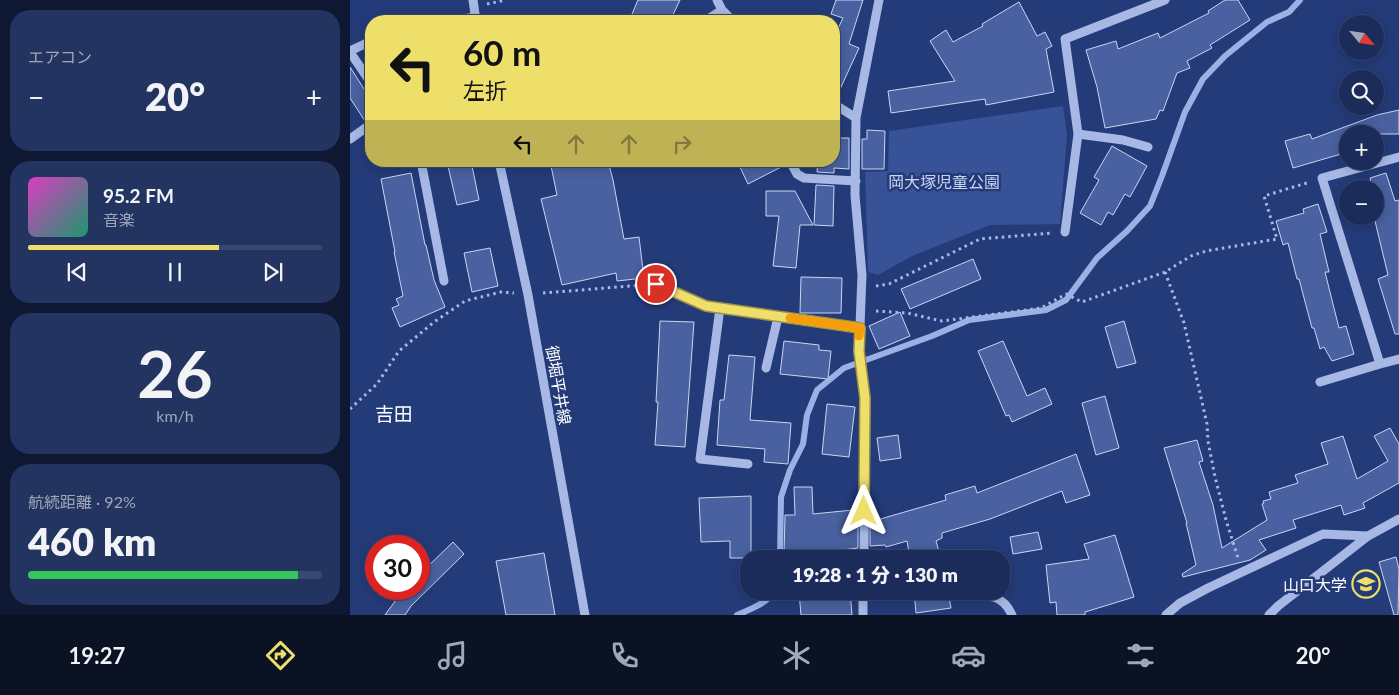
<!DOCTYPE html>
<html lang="ja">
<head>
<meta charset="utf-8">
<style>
  :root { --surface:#1b2c5b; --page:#243461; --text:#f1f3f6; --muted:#a0a7bb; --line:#394871; --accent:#eedf6b }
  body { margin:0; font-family:Lato,"Noto Sans JP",sans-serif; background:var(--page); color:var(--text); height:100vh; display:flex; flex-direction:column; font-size:19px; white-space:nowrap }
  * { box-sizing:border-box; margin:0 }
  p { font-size:16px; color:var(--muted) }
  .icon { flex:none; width:28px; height:28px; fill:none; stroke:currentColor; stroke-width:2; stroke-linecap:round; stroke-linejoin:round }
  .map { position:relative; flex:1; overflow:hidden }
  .details { display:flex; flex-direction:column; gap:10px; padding:10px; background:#0f1832; width:350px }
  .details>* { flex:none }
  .guide { position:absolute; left:15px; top:15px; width:475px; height:152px; border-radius:20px; box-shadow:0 2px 12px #0003,0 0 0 1px var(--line); background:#eedf6b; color:#111; overflow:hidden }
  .needle { width:32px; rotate:119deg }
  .tools { position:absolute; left:989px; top:15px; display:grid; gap:10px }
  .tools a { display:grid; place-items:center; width:45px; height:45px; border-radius:50%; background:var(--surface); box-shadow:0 2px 12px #0003,0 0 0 1px var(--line); font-size:25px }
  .speed { position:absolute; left:15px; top:535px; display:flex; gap:10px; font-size:25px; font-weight:700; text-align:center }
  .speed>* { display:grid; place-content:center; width:65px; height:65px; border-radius:50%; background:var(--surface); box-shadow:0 2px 12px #0003,0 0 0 1px var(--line); line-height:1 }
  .speed .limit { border:8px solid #d22; background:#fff; color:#111 }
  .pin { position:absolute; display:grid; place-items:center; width:42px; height:42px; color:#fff; margin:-21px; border:2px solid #fff; border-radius:50%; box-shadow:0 1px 5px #0007 }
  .me { position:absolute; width:55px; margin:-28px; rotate:0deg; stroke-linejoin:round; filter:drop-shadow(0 0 4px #0008) }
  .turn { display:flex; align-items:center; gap:18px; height:105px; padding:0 15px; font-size:22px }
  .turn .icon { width:65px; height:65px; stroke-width:2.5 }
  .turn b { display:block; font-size:35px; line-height:42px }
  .lanes { display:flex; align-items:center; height:48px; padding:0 15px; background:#0003; justify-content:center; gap:25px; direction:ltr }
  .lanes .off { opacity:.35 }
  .big { font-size:38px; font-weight:800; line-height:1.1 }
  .details .widget { flex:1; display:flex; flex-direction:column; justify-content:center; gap:8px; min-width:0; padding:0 18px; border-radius:20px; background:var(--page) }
  .details .dial { align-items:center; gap:0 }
  .dial b { font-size:65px; line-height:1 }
  .song { display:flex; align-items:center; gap:15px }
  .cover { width:60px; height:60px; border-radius:8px; background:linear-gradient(135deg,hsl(310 70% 55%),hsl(160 70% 35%)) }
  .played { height:5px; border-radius:2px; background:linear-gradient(90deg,var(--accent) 65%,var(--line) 65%) }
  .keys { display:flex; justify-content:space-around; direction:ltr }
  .heat { display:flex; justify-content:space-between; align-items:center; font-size:28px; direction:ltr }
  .charge { height:8px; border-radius:4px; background:linear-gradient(90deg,#34c759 92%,var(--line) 0) }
  .trip { position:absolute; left:390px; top:550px; width:270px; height:50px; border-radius:20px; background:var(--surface); box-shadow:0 2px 12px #0003,0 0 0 1px var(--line); font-weight:800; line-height:50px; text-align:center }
  .tab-bar { display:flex; height:80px; justify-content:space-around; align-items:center; background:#0b1224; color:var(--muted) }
  .tab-bar .icon { width:35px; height:35px }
  .tab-bar .on { color:var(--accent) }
  .tab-bar b { font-size:22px; color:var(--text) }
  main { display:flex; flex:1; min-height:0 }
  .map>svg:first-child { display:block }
  .green { fill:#385297 }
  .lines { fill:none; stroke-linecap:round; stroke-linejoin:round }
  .stream { stroke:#9bb1e5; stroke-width:6 }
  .building { fill:#4961a0; stroke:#cad5f3 }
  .path { stroke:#a7b8e4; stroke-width:3; stroke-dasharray:2.5 4; stroke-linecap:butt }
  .minor { stroke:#a7b8e4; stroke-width:9 }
  .route-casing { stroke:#9b9146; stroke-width:12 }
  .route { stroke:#eedf6b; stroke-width:9 }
  .slow { stroke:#f59e0b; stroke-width:9 }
  .labels { text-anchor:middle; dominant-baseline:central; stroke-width:5; stroke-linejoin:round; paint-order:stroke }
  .park-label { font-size:16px; fill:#cad5f3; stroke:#243b79 }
  .street-label { font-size:16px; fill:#fff; stroke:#243b79 }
  .poi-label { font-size:16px; fill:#fff; stroke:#243b79; text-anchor:end }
  .quarter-label { font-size:19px; fill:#fff; stroke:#243b79 }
</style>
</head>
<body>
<main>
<section class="details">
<div class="widget"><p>エアコン</p>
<div class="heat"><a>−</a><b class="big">20°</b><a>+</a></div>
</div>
<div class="widget">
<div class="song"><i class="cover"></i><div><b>95.2 FM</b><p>音楽</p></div></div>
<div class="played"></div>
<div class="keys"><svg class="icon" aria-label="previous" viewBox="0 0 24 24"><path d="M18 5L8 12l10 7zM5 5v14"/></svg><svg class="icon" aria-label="pause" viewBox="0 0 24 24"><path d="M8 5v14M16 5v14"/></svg><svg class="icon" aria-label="next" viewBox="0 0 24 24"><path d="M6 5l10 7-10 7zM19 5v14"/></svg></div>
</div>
<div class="widget dial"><b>26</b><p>km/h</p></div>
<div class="widget"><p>航続距離 · 92%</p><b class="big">460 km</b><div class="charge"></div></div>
</section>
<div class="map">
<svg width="1049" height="615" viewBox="0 0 1049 615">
  <rect width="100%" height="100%" fill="#243b79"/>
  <path class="green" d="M713 106 717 135 710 224 640 225 562 256 528 275 518 272 515 172 538 171 539 131Z"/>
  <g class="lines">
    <path class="stream" d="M430 559 431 497 440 470 453 444 457 415 467 390 494 368 582 336 619 320 696 310 716 300 747 258 777 231 800 206 812 176 835 112 853 79 875 56 917 22 939 12 950 0
      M387 615C397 611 420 602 424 591"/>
  </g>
  <path class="building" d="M288 0H330L320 21H279Z
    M486 0H513L499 44 509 48 486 98H484V37L493 18 481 14Z
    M875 0H888L900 20 860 45 862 48 837 61 840 68 827 73 813 111 810 110 806 119 755 128 747 87 736 50 766 41 768 49 808 33 810 38 859 13 858 11Z
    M669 2 687 36 695 32 702 46 696 49 704 92 636 105 635 99 541 113 538 91 605 81 580 41 596 30 603 42 633 26 632 24Z
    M0 67 21 100V118L15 121 0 98Z
    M1049 110V134H998V152L943 168 935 141 960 134 962 139 1027 115Z
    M517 130 535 131 534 169H512V139H517Z
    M484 138H499V169L484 168V173L467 172 468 161H484Z
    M762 146 797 166 780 197 775 194 763 215 758 212 751 225 730 213 749 180 744 177Z
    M121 161 129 200 107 205 98 166Z
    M200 161H258L263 180 274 239 289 237 294 278 267 281 266 273 212 285 191 199 207 195Z
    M387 161H434L435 165 398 184Z
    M61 173 75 245H76L84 280 95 307 50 327 42 308 49 305 46 299 53 296 44 252H45L31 179Z
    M1036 173 1045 201 1049 200V334H1045L1028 279 1038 275 1025 221 1023 222 1022 218 1009 223 1007 216H1025V189H1013L1022 186 1020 178Z
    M466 185 484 186 483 226 464 225Z
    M416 191H445L463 225H450L446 268 423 266 429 216H416Z
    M968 204 977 232 970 234 979 272H975L989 328 996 326 1004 354 982 361 974 347 970 349 964 328H962L949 279H947L938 243 933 245 926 221 954 213 953 209Z
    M140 248 148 286 122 292 114 253Z
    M623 259 631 279 560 309 551 289Z
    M451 277 492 278 491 313H450Z
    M550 312 560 336 529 349 519 326Z
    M310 321 344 322 335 447 305 445 308 402H306Z
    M774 321 786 363 767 368 755 327Z
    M434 341 469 345V350L481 351 478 379 430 374Z
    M653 341 677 396 695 388 702 404 662 422 659 415 656 416 628 351Z
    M379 355 405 357 400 420 441 423 438 464 414 462 415 449 367 445 370 400H374Z
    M755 396 769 448 746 455 732 403Z
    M477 404 505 407 499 457 472 454Z
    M1040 428 1049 444V483L1013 503 1015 508 994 515 991 505 943 520 946 528 909 540 916 550 900 560 833 577 832 574 846 565 836 523H837L814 448 847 440 853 461 849 462 863 505 872 548 917 520 912 504 914 503 913 501 921 499 919 492 948 483 945 475 978 464 971 443 993 436 1007 479 1038 461 1024 436Z
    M548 435 551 458 530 461 527 438Z
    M726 454 740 495 716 503 712 491 640 519 592 533V538L586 541 591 559H560L557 541 536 547 535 545 520 546V522L596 500 595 495 625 486 627 493Z
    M444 487H462L463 514 503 510 505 526H508V548L454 555 434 554 435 515H445Z
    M401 496V558H380V541L351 542 349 498Z
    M688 532 692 549 663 554 660 537Z
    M765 535 784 597 735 612V615H707L706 602 700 603 696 565 739 559 734 544Z
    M103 542 114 554 61 606 55 615H35L54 589H69V575Z
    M194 553 205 615H156L146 561Z
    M1046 557 1049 569 1048 615H1044L1029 562Z
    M457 591H500L502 615H451L449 592Z
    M564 591H598L601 608 566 613Z"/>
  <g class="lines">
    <path class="path" d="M137 4 156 0
      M815 272 834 323 857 424 858 441 865 477 876 520 888 558
      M526 286 539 284 630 239 702 233
      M193 293 293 285
      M526 311 557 313 592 321 691 308 716 294 732 302 815 272 841 256 856 251 927 239 914 196 960 182
      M0 409 27 384 49 351 84 322 115 301 151 292 164 293"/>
    <path class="minor" d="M123 0 126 21
      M367 0 372 10 383 21
      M99 21 126 17
      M355 21 372 10
      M0 51 21 41
      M0 52 21 83
      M484 104 506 118
      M728 134 773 140 798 147
      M0 139 21 124
      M1049 157 972 178 1030 364 1049 359
      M71 161 94 281
      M149 161 178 295 235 615
      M440 161 447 174 454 178 506 181
      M715 232 728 134 715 39 815 0
      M306 283 355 306 510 328
      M370 308 350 459 398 464
      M416 368 428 317
      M970 382 1030 364
      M514 559 515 398 509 351 512 275 505 195 506 118 529 0
      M621 596C640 595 653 595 662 615
      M513 615V591
      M816 615 830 603 858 588 973 534 1018 536
      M919 615 928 606 1018 536 1049 519"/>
  </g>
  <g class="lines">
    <g class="route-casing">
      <path id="route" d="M306 284 356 306 510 328 509 351 515 398 514 511"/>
    </g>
    <use href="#route" class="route"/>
    <path class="slow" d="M440 318 510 328 509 336"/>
  </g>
  <defs>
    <g id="university-ring" transform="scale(1.4375)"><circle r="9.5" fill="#243b79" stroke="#eedf6b" stroke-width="1.5"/><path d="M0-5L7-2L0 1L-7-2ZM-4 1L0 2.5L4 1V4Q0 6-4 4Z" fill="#eedf6b"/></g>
  </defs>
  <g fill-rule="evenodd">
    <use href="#university-ring" x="1016" y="584"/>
  </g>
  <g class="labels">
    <g class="park-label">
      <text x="594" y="181">岡大塚児童公園</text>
    </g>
    <g class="street-label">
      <text transform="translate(209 385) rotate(80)">御堀平井線</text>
    </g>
    <g class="poi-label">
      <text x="997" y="584">山口大学</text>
    </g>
    <g class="quarter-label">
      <text x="44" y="413">吉田</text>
    </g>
  </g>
</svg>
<div class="tools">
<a><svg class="needle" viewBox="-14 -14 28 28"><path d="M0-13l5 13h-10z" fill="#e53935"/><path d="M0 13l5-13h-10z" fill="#a0a7bb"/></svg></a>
<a><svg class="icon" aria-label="search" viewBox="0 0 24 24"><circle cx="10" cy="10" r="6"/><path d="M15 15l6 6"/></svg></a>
<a>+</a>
<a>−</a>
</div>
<div class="speed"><div class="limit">30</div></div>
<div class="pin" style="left:306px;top:284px;background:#d93025"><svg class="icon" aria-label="arrive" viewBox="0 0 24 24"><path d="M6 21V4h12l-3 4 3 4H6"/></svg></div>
<svg class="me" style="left:514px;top:511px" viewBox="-20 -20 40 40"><path d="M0-17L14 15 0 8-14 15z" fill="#eedf6b" stroke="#fff" stroke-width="4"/></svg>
<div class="trip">19:28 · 1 分 · 130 m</div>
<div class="guide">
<div class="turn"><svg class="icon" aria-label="left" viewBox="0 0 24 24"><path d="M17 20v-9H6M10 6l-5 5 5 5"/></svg><div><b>60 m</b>左折</div></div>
<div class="lanes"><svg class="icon" aria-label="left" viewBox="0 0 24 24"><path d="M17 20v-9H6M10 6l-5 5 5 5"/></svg><svg class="icon off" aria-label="ahead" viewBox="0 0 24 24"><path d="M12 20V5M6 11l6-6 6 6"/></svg><svg class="icon off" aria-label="ahead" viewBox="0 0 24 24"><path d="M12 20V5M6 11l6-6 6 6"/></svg><svg class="icon off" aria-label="right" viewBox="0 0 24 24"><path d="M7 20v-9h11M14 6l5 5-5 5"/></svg></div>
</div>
</div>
</main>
<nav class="tab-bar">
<b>19:27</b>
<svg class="icon on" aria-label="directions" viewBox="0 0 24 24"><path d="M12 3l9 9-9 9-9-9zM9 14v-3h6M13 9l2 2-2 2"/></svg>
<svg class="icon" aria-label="music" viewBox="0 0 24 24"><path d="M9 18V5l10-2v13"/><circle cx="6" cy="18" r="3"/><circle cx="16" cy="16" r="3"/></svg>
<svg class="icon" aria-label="phone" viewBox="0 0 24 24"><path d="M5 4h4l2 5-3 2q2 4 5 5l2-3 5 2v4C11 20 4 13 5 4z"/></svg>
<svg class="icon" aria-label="climate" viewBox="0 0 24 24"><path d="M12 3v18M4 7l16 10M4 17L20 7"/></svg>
<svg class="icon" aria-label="car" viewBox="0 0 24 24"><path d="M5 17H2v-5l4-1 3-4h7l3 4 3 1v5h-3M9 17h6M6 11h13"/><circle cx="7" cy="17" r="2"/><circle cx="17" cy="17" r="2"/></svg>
<svg class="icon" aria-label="filters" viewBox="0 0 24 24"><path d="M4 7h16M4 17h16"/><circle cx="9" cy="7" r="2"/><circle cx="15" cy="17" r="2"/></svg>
<b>20°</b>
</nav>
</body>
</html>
